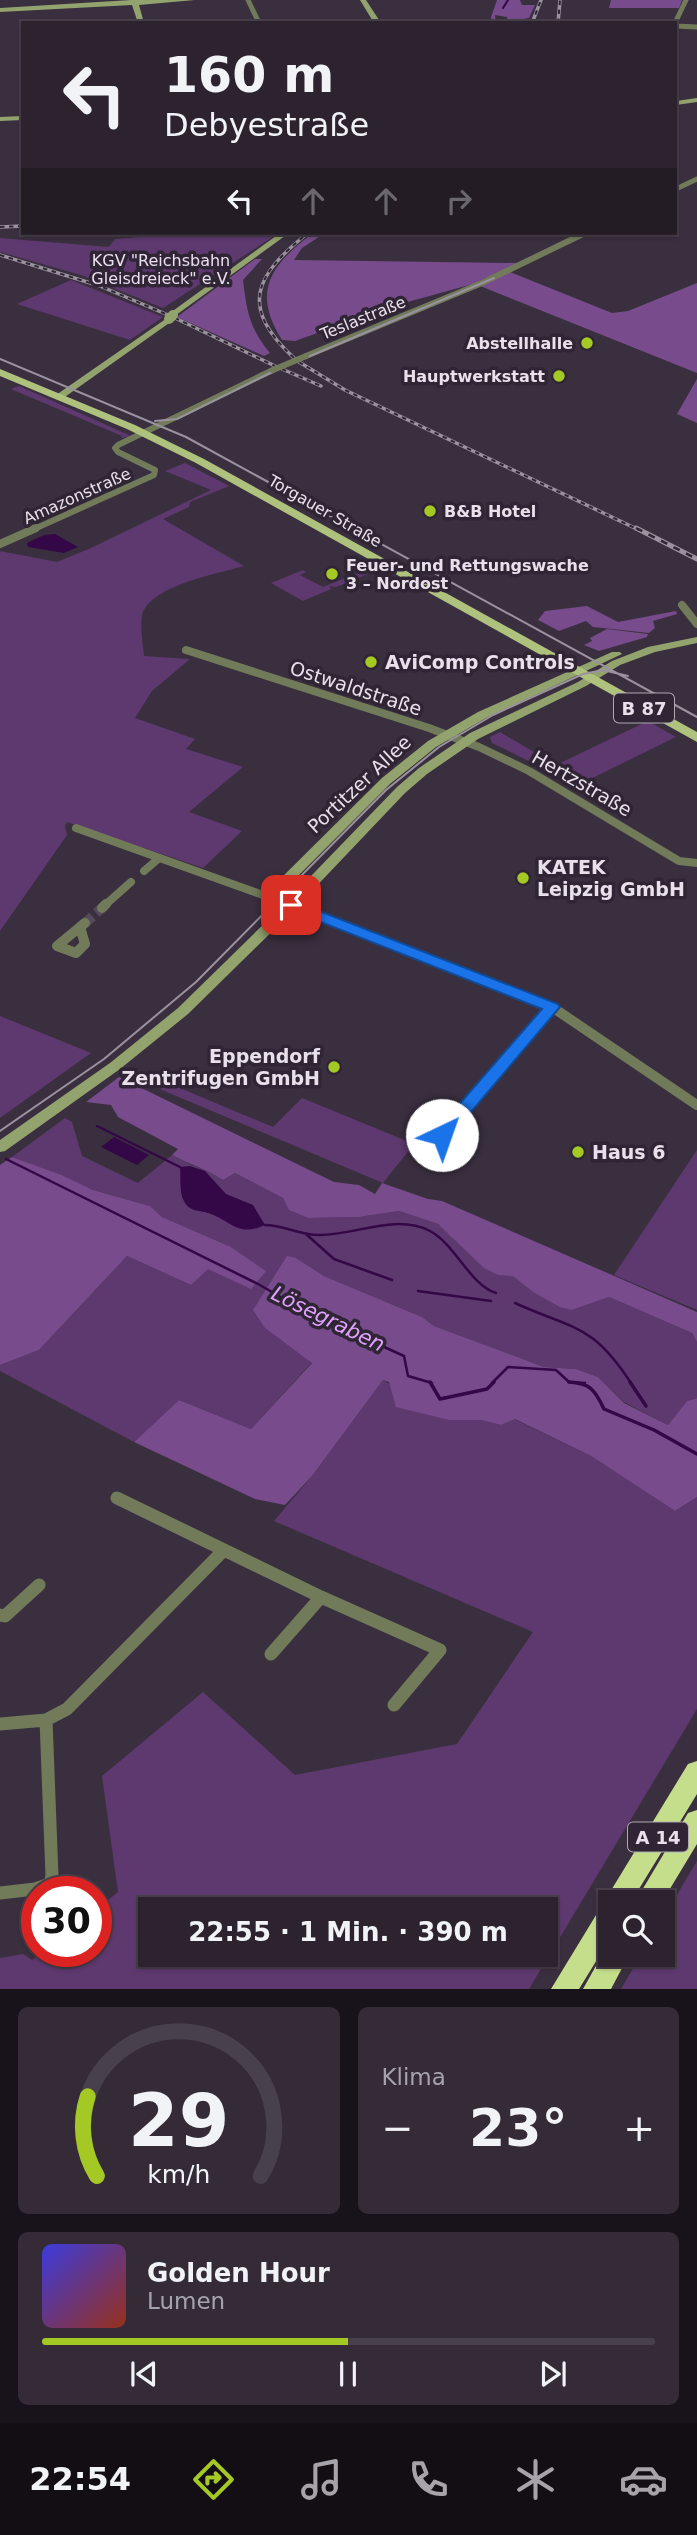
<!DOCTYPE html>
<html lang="de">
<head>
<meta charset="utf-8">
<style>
  :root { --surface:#2c232f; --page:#342b37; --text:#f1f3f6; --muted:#a6a4aa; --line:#48404b; --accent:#a4c824 }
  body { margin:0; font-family:"DejaVu Sans",sans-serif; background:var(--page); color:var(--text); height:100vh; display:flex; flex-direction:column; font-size:26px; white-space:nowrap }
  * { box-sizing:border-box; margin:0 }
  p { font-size:23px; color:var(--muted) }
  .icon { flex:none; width:38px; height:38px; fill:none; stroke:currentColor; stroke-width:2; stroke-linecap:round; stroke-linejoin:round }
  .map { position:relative; height:1989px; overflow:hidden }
  .panel { display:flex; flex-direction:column; gap:18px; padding:18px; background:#18131a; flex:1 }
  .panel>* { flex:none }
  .banner { position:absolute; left:21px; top:21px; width:656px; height:214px; border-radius:0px; box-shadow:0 2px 5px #0004,0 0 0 2px var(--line); background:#2c232f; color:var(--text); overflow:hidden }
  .fabs { position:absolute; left:598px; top:1890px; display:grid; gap:14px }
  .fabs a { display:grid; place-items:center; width:77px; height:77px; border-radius:0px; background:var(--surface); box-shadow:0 2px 5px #0004,0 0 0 2px var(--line); font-size:35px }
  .speed { position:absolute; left:21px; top:1876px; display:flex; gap:14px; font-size:35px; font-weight:700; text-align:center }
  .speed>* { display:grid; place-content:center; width:91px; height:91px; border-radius:50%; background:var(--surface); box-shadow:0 2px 5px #0004,0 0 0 2px var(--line); line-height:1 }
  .speed .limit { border:10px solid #d22; background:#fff; color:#111 }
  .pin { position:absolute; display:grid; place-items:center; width:60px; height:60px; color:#fff; margin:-30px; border-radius:14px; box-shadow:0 4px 10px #0006 }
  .me { position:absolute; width:77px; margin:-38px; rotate:42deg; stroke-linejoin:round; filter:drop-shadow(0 0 5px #0008) }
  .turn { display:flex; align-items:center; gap:24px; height:147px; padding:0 28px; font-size:32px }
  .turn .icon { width:91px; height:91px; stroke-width:2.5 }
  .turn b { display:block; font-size:49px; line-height:60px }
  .lanes { display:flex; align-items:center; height:66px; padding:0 28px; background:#0003; justify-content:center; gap:35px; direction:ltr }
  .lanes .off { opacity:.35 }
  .big { font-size:52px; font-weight:700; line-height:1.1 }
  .panel .card { flex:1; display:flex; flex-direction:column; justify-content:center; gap:10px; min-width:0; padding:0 24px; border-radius:10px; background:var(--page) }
  .panel .dial { align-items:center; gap:0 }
  .dial svg { height:182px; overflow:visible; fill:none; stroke:var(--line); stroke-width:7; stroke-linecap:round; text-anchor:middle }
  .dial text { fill:var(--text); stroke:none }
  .song { display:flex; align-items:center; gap:21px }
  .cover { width:84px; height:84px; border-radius:10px; background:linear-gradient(135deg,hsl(240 70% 55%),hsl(10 70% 35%)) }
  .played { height:7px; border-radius:4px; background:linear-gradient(90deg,var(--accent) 50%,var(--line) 50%) }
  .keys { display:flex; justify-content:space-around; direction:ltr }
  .heat { display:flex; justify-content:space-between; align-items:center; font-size:38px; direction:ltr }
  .panel .tiles { flex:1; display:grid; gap:18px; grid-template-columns:1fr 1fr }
  .card:last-child { grid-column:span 2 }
  .trip { position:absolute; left:138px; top:1897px; width:420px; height:70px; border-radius:0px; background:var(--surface); box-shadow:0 2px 5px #0004,0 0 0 2px var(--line); font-weight:700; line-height:70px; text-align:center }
  .tabs { display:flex; height:112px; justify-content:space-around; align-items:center; background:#120e13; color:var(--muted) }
  .tabs .icon { width:49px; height:49px }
  .tabs .selected { color:var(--accent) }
  .tabs b { font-size:32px; color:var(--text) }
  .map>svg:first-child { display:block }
  .green { fill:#5e396f; fill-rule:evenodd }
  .forest { fill:#774b8c }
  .water { fill:#340746 }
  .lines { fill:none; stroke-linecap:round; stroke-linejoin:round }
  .stream-far2 { stroke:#340746; stroke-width:2 }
  .stream-far1 { stroke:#340746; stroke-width:2.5 }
  .stream { stroke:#340746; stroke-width:3.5 }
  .street-tunnel { stroke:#544a59; stroke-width:10; stroke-dasharray:10 5; stroke-linecap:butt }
  .street-far4 { stroke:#717b5a; stroke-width:5 }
  .street-far3 { stroke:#717b5a; stroke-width:6 }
  .street-far2 { stroke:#717b5a; stroke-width:8 }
  .street-far1 { stroke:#717b5a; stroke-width:10 }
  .street { stroke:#717b5a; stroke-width:13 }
  .secondary { fill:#93a36e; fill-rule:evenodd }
  .primary { fill:#aec27d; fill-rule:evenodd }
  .highway { fill:#c5de8b; fill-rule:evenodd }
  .tram { stroke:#9b929f; stroke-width:2 }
  .rail-far1-casing { stroke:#9b929f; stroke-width:3.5 }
  .rail-casing { stroke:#9b929f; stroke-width:5 }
  .rail-far1 { stroke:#2f2535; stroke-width:2; stroke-dasharray:4.5; stroke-linecap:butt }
  .rail { stroke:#2f2535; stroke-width:2.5; stroke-dasharray:7; stroke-linecap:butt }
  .street-bridge { stroke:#717b5a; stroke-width:6 }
  .secondary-bridge { stroke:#93a36e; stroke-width:10 }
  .route { fill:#1a73e8; stroke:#114b97; stroke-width:2 }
  .poi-dot { fill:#a4c824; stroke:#2f2535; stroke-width:2.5 }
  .labels { text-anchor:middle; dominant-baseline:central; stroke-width:7; stroke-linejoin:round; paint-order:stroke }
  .far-park-label { font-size:16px; fill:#ebdff2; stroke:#2f2535 }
  .far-street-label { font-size:16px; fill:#e8e1eb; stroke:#2f2535 }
  .far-poi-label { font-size:16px; font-weight:bold; fill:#e8e1eb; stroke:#2f2535; text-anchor:end }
  .shield { fill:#2f2535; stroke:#b0a9b4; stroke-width:2 }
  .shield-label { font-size:18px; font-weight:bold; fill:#e8e1eb }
  .poi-label { font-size:19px; font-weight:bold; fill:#e8e1eb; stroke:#2f2535; text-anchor:start }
  .street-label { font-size:19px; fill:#e8e1eb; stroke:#2f2535 }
  .water-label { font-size:21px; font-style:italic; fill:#e0a2fe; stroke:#2f2535 }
</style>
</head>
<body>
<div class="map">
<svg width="697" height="1989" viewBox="0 0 697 1989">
  <rect width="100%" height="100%" fill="#3a2f3f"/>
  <path class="green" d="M190 233H279L163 308 81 275 0 252V238L109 247 115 239Z
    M71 280 163 317 130 340 17 304Z
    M19 386 131 436 121 438 122 436 11 389Z
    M185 463 229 486 190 502 189 507 163 519 244 566C217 574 148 586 142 616 140 628 143 644 144 656L190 659 152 691 135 718 195 739 186 749 243 767 189 812 242 831 203 868 67 822 65 826 67 835 0 931V551L57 562 91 548 211 490 165 471Z
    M375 566 380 569 336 587 329 586 331 589 303 601 271 583 303 570 306 572 300 575 323 587Z
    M648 721 676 737 574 787 545 769 492 743 490 737 500 732 556 765Z
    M0 1016 91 1053 0 1118Z
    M132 1068 273 1127 302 1098 414 1144 383 1183 124 1074Z
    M65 1118 72 1122 82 1156 138 1183 172 1155C189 1165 206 1169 223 1180L235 1173 283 1198 290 1210 308 1218 359 1217 399 1211 438 1224 498 1275H513L533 1292 572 1310 609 1297 692 1333 697 1342V1398L687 1401 668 1425 624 1402 598 1377 576 1369 544 1367 434 1326 422 1317 324 1276 296 1258 265 1328 312 1362 251 1429 179 1400 134 1442 0 1371V1365L39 1350 127 1256 191 1285 229 1246 162 1217 150 1206 93 1190 62 1175 12 1157Z
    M697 1150V1310L614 1275Z
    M383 1380 449 1420H481L501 1425 514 1419 591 1456 675 1511 697 1497V1709L529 1989H0V1958L23 1954 32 1960 44 1951H96V1910L118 1892 102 1776 203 1692 295 1775 457 1744 533 1632 274 1521 312 1476ZM150 1909H546V1955H150Z
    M697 1861V1989H621L641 1955H663V1918Z"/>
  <path class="forest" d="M497 0H520L522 5H535L529 18 523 19 522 23H508L507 17 495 15 496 23H492L491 17Z
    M611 0H682L679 8H609Z
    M313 233H325L302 248 294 260 519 263 473 284 393 306 295 341 282 340C251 291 271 265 313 233Z
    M255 259H262L243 280C247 312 249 327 270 353L264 356 177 317Z
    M510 272 612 313 628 311 697 283V373L480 286Z
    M697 379V423L677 414Z
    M587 606 618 622 676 611 677 614 653 621 655 628 649 633 593 627 586 621 559 631 538 620 545 611Z
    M607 629 648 634 647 637 599 651 584 645 592 641 590 638Z
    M119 1077 334 1182 359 1185 375 1194 382 1183 428 1199 442 1201 697 1312V1342L692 1333 609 1297 572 1310 560 1307 533 1292 513 1276 498 1275 484 1268 438 1224 399 1211 359 1217 308 1218 289 1210 283 1198 235 1173 223 1180C206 1169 189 1164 172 1155L178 1149 118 1117 111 1105 86 1102Z
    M12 1157 62 1175 93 1190 150 1206 162 1217 229 1246 266 1271 251 1289 208 1269 191 1285 127 1256 39 1350 0 1365V1165Z
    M287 1256 296 1258 324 1276 422 1317 434 1326 544 1367 576 1369 598 1377 624 1403 668 1425 687 1401 697 1398V1497L675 1511 591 1456 515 1419 501 1425 481 1420H449L396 1407 389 1382 383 1380 312 1476 285 1505 255 1499 134 1442 179 1400 251 1429 312 1363 265 1328 253 1310Z"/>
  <path class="water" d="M55 534 78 547 64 553 28 547 27 543 44 535Z
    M114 1137 149 1155 137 1165 101 1147Z
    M190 1166 205 1171 226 1194 253 1205 265 1225C237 1238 231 1220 208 1213 199 1210 189 1212 184 1201 179 1193 181 1177 180 1167Z"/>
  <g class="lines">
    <path class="stream-far2" d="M503 8 508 0"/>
    <path class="stream-far1" d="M97 1126 180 1167
      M6 1159 258 1284 307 1312 404 1356 408 1376 432 1383
      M265 1225C283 1225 300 1235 318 1235 354 1236 395 1213 430 1231 456 1245 470 1285 496 1293
      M307 1235 334 1259 392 1280
      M418 1291 491 1301
      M515 1303C574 1330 592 1323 631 1383
      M492 1383 508 1367 556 1370 569 1382 585 1383"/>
    <path class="stream" d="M430 1382 440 1399 487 1389 494 1382
      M569 1382C590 1383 595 1390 604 1409L654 1430 697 1454
      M630 1382 646 1406"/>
    <path class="street-tunnel" d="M85 923 102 908"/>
    <path class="street-far4" d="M248 0 259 23
      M675 23 686 0
      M676 26 697 27
      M676 189 697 179"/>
    <path class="street-far3" d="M306 356 482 283 585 233
      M32 530 154 475 155 470 118 452 115 448 118 445 273 370"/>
    <path class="street-far2" d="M0 544 36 528
      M682 605 697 624
      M186 650 429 728 479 747 529 771 679 861 697 863
      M76 828 274 899
      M144 871 158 859
      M291 905 293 906
      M104 906 131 882"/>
    <path class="street-far1" d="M291 905 552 1007 697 1105
      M102 908 106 904
      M80 927 85 944 76 953 57 946Z
      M80 927 85 923
      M442 1135 552 1007"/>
    <path class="street" d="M117 1498 321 1597 440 1650 394 1705
      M0 1615 5 1616 39 1585
      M271 1654 321 1597
      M0 1724 46 1720 67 1709 223 1551
      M0 1893 35 1889 50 1884 52 1876 46 1720"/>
    <path class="secondary" d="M131 0H195L139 5 144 23H138L132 5 0 12V8Z
      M360 0H366L381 23H374Z
      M697 98V102L676 105V101Z
      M23 116V120L0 121V117Z
      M280 233H289L172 318V321L62 399H56V395L170 316V313Z
      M697 637V643L655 652 620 665 586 686 478 739 427 774 405 793 289 915 188 1014 120 1069 5 1151 0 1152V1140L110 1063 178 1008 273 915 267 899 270 889 382 778 428 741 478 712 612 652H620L622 654 486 718 436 747 390 784 281 893 283 905 397 787 419 768 470 733 578 682 612 661 648 647Z"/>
    <path class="primary" d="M0 369 135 425 204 459 697 732V742L196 463 127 429 0 376Z"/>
    <path class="highway" d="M697 1761V1794L631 1902H611V1937L579 1989H551L688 1764Z
      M697 1810V1844L662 1902H635L688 1813Z
      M611 1945V1955H629L611 1989H583L607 1946Z"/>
    <path class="tram" d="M0 359 186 437 697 717
      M155 421 177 419 270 373 494 278
      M0 1131 104 1059 196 982 386 790 439 747 493 715 583 674 603 670 628 676"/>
    <g class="rail-far1-casing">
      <path id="rail-far1" d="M532 23 541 0
        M558 23 560 0
        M0 227 23 226
        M0 255 100 286 168 315
        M175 318 275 366
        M294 358C239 307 254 276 308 233
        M299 362 345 390 639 530
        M282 369 321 386"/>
    </g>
    <g class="rail-casing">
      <path id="rail" d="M636 528 697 559"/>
    </g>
    <use href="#rail-far1" class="rail-far1"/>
    <use href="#rail" class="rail"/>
    <path class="street-bridge" d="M273 370 306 356"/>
    <path class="secondary-bridge" d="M169 319 173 315"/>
  </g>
  <path class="route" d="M291 900 558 1004 560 1007 448 1139H436L433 1135 436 1131 542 1009 285 908 283 905Z"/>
  <g class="poi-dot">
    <circle cx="587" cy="343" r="7"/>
    <circle cx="559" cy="376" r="7"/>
    <circle cx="430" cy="511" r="7"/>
    <circle cx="332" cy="574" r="7"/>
    <circle cx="371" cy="662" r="7"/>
    <circle cx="523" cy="878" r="7"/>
    <circle cx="334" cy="1067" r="7"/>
    <circle cx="578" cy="1152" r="7"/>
  </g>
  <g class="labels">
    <g class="far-park-label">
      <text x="161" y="260">KGV "Reichsbahn<tspan x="161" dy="18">Gleisdreieck" e.V.</tspan></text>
    </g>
    <g class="far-street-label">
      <text transform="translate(363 318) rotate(-22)">Teslastraße</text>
      <text transform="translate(77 496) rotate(-24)">Amazonstraße</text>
      <text transform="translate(325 511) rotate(30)">Torgauer Straße</text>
    </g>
    <g class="far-poi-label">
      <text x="573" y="343">Abstellhalle</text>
      <text x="545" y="376">Hauptwerkstatt</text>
      <text x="444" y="511" text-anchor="start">B&amp;B Hotel</text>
      <text x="346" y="565" text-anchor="start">Feuer- und Rettungswache<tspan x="346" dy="18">3 – Nordost</tspan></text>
    </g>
    <g class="shield">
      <rect x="614" y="693.5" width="60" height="29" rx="5"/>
      <rect x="628" y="1822.5" width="60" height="29" rx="5"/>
    </g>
    <g class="shield-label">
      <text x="644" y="708">B 87</text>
      <text x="658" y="1837">A 14</text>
    </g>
    <g class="poi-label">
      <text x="385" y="662">AviComp Controls</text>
      <text x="537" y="867">KATEK<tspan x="537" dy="22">Leipzig GmbH</tspan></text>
      <text x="320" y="1056" text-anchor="end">Eppendorf<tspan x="320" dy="22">Zentrifugen GmbH</tspan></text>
      <text x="592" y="1152">Haus 6</text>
    </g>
    <g class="street-label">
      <text transform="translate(356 688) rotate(18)">Ostwaldstraße</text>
      <text transform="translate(582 783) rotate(30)">Hertzstraße</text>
      <text transform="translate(359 784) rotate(-43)">Portitzer Allee</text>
    </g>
    <g class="water-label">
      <text transform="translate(328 1319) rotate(26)">Lösegraben</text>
    </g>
  </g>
</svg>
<div class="fabs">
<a><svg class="icon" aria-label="search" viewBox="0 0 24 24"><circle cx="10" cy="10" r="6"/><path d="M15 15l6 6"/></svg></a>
</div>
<div class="speed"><div class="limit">30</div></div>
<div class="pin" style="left:291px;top:905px;background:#d93025"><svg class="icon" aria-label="arrive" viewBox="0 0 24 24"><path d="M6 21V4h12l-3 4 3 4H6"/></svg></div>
<svg class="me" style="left:442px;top:1135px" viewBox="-20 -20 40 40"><circle r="19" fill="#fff"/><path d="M0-13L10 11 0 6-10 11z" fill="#1a73e8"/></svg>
<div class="trip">22:55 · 1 Min. · 390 m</div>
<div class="banner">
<div class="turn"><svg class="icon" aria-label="left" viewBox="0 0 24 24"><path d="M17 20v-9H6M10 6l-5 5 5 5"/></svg><div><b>160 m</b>Debyestraße</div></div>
<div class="lanes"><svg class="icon" aria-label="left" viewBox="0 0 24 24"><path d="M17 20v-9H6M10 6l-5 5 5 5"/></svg><svg class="icon off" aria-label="ahead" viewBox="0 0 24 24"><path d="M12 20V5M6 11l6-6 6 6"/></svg><svg class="icon off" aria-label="ahead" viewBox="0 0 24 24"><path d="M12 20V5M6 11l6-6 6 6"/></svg><svg class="icon off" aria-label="right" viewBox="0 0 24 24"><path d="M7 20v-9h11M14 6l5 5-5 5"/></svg></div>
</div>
</div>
<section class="panel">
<div class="tiles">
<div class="card dial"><svg viewBox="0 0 100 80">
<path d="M14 69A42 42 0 1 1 86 69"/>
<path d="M14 69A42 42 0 0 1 10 34" stroke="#a4c824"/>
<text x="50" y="56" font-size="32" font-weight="700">29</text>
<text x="50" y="72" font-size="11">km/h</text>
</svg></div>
<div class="card"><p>Klima</p>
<div class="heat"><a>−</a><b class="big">23°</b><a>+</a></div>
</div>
<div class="card">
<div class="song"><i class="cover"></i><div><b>Golden Hour</b><p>Lumen</p></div></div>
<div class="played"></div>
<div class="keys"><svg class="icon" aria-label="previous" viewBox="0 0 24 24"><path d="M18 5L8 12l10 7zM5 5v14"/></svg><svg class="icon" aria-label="pause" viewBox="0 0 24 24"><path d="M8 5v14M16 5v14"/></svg><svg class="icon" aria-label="next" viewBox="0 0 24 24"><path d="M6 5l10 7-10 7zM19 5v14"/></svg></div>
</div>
</div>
</section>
<nav class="tabs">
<b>22:54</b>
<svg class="icon selected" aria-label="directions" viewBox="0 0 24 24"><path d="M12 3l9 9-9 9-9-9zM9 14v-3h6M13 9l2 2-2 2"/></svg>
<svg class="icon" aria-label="music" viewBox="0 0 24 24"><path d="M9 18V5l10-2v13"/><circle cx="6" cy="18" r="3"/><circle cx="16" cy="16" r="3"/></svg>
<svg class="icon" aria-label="phone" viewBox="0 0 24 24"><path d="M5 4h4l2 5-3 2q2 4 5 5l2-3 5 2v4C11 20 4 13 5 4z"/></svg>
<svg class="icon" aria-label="climate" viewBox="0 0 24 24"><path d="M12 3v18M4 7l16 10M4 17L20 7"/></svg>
<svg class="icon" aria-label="car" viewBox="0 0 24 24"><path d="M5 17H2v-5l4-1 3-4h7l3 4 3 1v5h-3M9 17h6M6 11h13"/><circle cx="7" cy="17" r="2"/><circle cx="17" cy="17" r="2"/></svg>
</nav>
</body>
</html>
